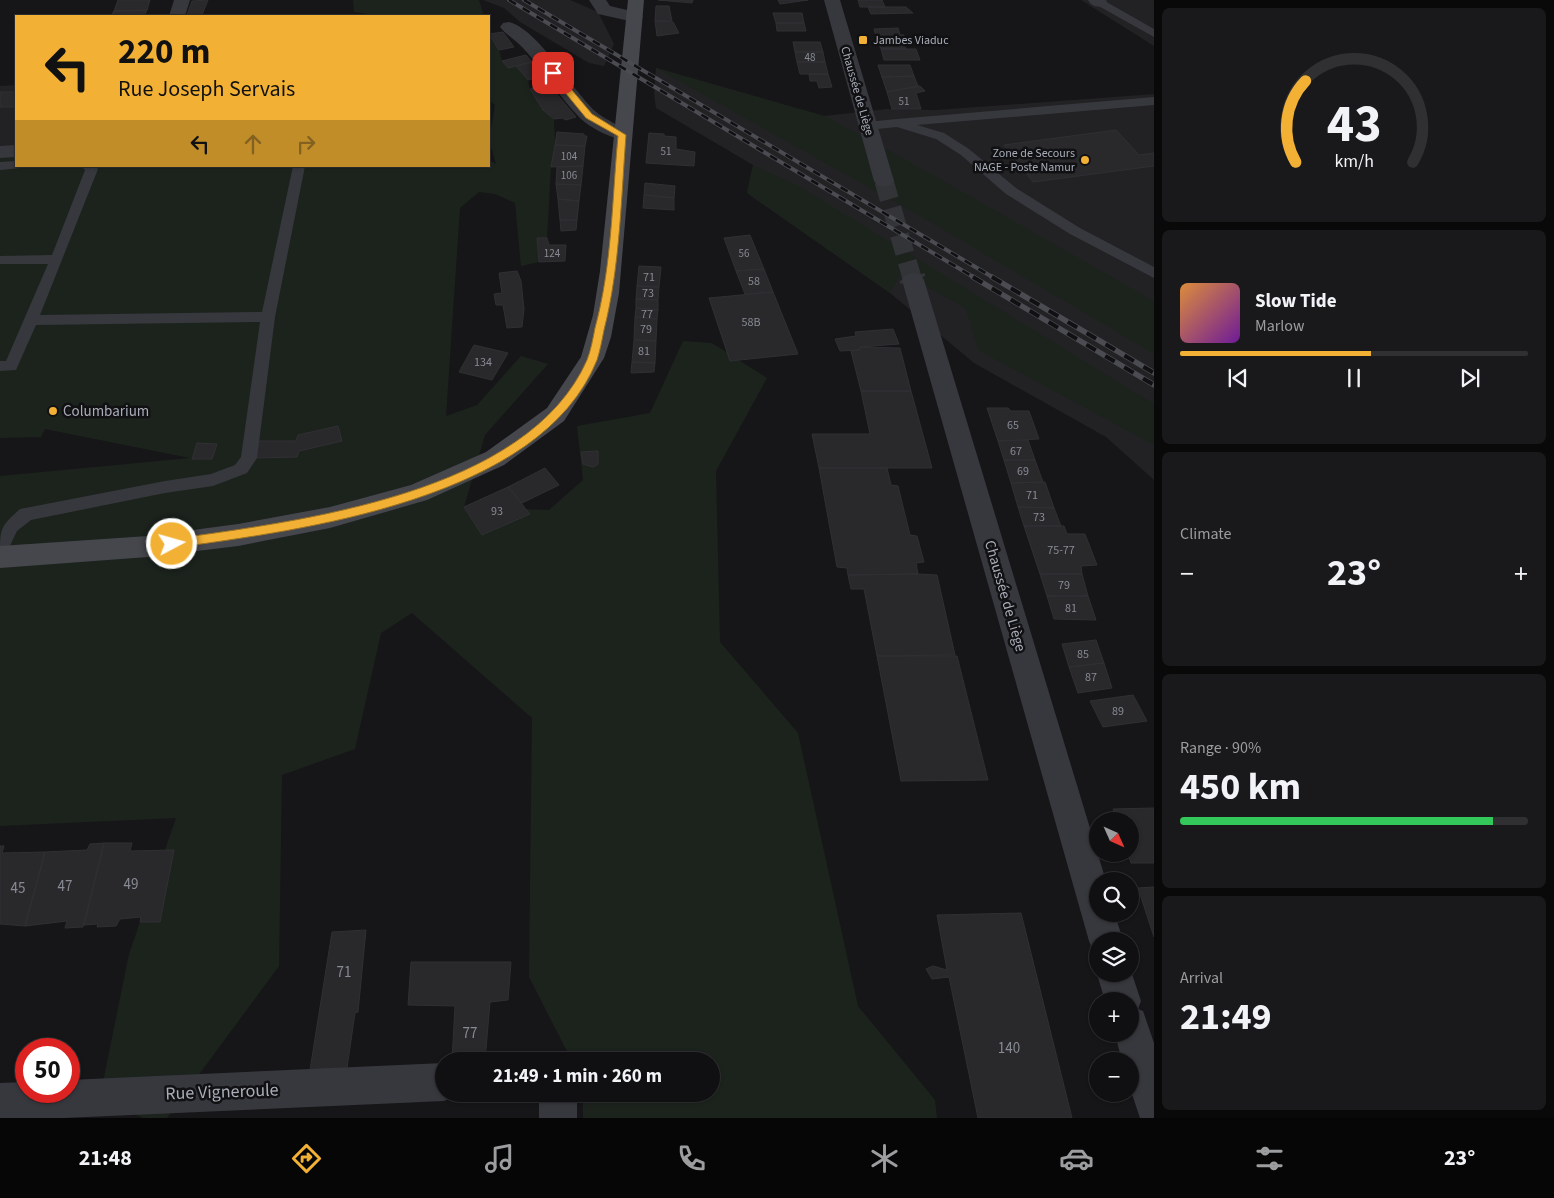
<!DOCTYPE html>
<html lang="en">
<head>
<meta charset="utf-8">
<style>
  :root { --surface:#101012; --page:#19191b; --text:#f1f3f6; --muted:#9c9d9f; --line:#303032; --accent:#f2b134 }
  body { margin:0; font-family:"Source Sans 3",sans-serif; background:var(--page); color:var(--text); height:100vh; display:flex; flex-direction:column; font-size:19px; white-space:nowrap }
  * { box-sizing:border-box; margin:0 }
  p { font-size:16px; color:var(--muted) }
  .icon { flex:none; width:28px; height:28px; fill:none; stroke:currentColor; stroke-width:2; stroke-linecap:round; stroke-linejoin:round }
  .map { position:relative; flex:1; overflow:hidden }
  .drawer { display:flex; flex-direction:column; gap:8px; padding:8px; background:#09090a; width:400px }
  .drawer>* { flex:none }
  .guide { position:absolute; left:15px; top:15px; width:475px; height:152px; border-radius:0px; box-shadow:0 1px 4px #0004,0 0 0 1px var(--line); background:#f2b134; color:#111; overflow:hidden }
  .needle { width:32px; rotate:135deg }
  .fabs { position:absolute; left:1089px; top:812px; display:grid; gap:10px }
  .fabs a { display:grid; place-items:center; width:50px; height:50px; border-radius:50%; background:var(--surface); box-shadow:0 1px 4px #0004,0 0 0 1px var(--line); font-size:25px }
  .speed { position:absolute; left:15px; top:1038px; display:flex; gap:10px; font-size:25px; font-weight:700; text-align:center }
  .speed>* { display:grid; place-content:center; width:65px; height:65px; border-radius:50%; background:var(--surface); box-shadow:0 1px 4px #0004,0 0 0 1px var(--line); line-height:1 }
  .speed .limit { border:8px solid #d22; background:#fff; color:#111 }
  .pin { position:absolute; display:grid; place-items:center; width:42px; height:42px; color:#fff; margin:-21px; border-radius:10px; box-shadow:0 2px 8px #0006 }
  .me { position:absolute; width:55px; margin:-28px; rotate:84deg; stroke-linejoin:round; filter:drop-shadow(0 0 4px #0008) }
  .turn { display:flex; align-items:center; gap:18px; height:105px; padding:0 20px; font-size:22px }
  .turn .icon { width:65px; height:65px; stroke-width:2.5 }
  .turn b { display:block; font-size:35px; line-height:42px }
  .lanes { display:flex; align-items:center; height:48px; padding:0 20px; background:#0003; justify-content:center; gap:25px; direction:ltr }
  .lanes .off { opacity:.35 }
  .big { font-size:38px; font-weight:700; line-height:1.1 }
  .drawer .widget { flex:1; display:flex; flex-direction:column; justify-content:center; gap:8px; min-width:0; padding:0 18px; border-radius:8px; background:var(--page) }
  .drawer .dial { align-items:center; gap:0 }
  .dial svg { height:130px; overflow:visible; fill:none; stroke:var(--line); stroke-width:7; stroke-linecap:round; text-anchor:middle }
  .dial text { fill:var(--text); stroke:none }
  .song { display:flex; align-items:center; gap:15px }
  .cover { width:60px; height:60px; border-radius:8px; background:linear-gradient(135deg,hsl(30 70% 55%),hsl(280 70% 35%)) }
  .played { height:5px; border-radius:2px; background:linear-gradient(90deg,var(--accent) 55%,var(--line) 55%) }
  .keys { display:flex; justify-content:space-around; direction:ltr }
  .heat { display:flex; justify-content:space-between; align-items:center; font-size:28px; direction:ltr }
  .charge { height:8px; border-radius:4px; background:linear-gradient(90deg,#34c759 90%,var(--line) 0) }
  .trip { position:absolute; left:435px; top:1052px; width:285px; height:50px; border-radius:25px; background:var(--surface); box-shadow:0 1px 4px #0004,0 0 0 1px var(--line); font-weight:700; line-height:50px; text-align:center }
  .tabs { display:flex; height:80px; justify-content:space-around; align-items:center; background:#060607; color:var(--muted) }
  .tabs .icon { width:35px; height:35px }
  .tabs .current { color:var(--accent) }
  .tabs b { font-size:22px; color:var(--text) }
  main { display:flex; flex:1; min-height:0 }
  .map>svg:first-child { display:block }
  .built { fill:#222225 }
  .green { fill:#1c231d }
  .building { fill:#29292c; stroke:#303034 }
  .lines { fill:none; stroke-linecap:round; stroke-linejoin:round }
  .tertiary-tunnel-far1 { stroke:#333438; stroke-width:19; stroke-dasharray:19 9; stroke-linecap:butt }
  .tertiary-tunnel { stroke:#333438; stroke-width:26; stroke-dasharray:26 12; stroke-linecap:butt }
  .service { fill:#37383d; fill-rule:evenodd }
  .minor { fill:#37383d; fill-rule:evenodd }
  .tertiary { fill:#37383d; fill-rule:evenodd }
  .secondary { fill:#45474d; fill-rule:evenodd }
  .rail-far1-casing { stroke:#4a4c52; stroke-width:4 }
  .rail-casing { stroke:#4a4c52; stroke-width:5.5 }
  .rail-far1 { stroke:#111113; stroke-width:2.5; stroke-dasharray:8; stroke-linecap:butt }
  .rail { stroke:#111113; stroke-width:4; stroke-dasharray:11; stroke-linecap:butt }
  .route { fill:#f2b134; stroke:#9d7322 }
  .poi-dot { fill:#f2b134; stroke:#111113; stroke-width:2 }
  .labels { text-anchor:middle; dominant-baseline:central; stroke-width:5; stroke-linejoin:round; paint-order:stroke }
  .far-number-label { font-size:11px; fill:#888b94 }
  .far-poi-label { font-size:12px; fill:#a8adb8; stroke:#111113; text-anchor:start }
  .far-street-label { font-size:12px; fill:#a8adb8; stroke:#111113 }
  .number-label { font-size:12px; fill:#888b94 }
  .poi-label { font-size:15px; fill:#a8adb8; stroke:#111113; text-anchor:start }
  .street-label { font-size:15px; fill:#a8adb8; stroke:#111113 }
  .near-number-label { font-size:15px; fill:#888b94 }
  .near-street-label { font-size:18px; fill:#a8adb8; stroke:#111113 }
</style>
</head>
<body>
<main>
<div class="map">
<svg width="1154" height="1118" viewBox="0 0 1154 1118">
  <rect width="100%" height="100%" fill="#161618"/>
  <path class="built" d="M483 0H570L598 12 614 44 604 66 589 63 520 22 504 8Z
    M1081 0H1154V46Z
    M656 68 824 116 887 109 936 110 1154 94V480L1106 437 974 363 890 293 747 193 753 165 656 108 654 94Z
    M16 85V148L0 149V86Z"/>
  <path class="green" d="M353 0H479L484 16H383L354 12Z
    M489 33 499 50 502 61 508 68 516 66 528 80 530 89 543 110 554 119 555 145 551 167 547 238 537 239 539 262 521 266 515 203 495 194 479 192 460 208 446 416 477 405 521 356 548 364 485 435 464 507 549 510 583 480 577 426 650 413 683 341 712 343 767 378 716 471 720 642 798 733 858 1006 935 1100 937 1118H583V1094H711V1061H572L529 977 532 718 412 613 381 633 355 749 282 775 279 966 167 1118H143L100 1097 129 954 176 818 0 826V476L190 458 45 429 41 437 0 438V155H16V166H489V160L496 164 489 140 495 105 489 100Z
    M656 68 824 116 901 157 1154 301V354L932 223Z
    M753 165 799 186 1154 404V445L978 350 966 309 902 272 890 293 747 193Z"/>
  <path class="building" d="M118 0H150L147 10 114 11Z
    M208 0 202 15H187L192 1Z
    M658 0H693L692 3Z
    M778 0H808L780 4Z
    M858 0H882L885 7H860Z
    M656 6H669L672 21H655Z
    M868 7H906L913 13 871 14Z
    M147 10 144 16H111L114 11Z
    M773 13H802L804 23H776Z
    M655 21 673 22 679 33 657 36Z
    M776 23H804L806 31H777Z
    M898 28 900 35H904L906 40H877L874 29Z
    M503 32 514 47 499 50 489 34Z
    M877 40H902L906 49H881Z
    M793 42H820L823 52H795Z
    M881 49H916L920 60H884Z
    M795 52H823L825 62H797Z
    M526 55 532 62 508 68 502 61Z
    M532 62 544 76 528 80 516 66Z
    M797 62H825L828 74H800Z
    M878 65H910L914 76 882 77Z
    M809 74H828L832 87 819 88 817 81H810Z
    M914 76 918 86 887 92 882 77Z
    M550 86 576 117 566 120 562 118 554 119 543 110 530 89Z
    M920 86 925 91 916 93 921 109H892L887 92Z
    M0 92H16V107H0Z
    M1116 130 1139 155 1154 153V166L1033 182 1004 145Z
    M557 132 584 134V136H587L585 146 555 145Z
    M649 133 664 134V136L676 137V149L695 152 694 166 646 163Z
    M555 145 585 146 583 166 551 167Z
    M583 166 581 185 556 184 557 167Z
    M645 183 675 186 674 198 644 195Z
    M556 184 581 185 579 201 558 199Z
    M644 195 674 198V210L643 208Z
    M558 199 579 201 577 220H560Z
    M560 220H577L576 230 561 231Z
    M750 235 764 269 736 271 724 238Z
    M537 238H547L549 245H566L565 261 539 262Z
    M639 266 661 267 659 287 637 286Z
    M764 269 773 292 745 294 736 271Z
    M517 271 521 281 524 309 522 327 507 328 503 305H496L494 294 502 293 499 273Z
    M637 286 659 287 658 300 636 299Z
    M773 292 798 354 730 361 709 298Z
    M636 299 658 300V310L636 308Z
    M636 308 658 310 657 319 635 317Z
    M635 317 657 319 656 341 634 340Z
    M893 329 899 344 860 347 859 350 840 351 835 339 856 336 855 332Z
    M634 340 656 341 655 363 632 362Z
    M474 345 508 353 492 380 459 372Z
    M860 347 900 348 911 391H861L851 351 859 350Z
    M632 362 655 363 654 372 631 373Z
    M861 391H911L932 468H819L812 434H870Z
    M987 408H1008L1011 411H1029L1039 439 998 441Z
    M338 426 342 441 299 451 297 457 255 458 258 441H296L298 435Z
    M1028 440 1035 460H1004L998 441Z
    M197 443 217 444 212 459H192Z
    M598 451V464L593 467 583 464 581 452Z
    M1004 460H1035L1043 482 1011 483Z
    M545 468 559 485 522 503 508 487Z
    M819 468H887L891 485 898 486 910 535 917 536 924 562 916 563 918 574 848 575 847 568 837 567Z
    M1045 482 1054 508 1018 507 1011 483Z
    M508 487 530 514 482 535 464 507Z
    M1018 507 1054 508 1061 526H1024Z
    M1024 526H1064L1067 534H1085L1097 565 1081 566 1082 574H1040Z
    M918 574 937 575 955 655 877 656 864 589H851L848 575Z
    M1040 574H1082L1088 596H1047Z
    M1047 596H1088L1096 620 1054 619Z
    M1096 640 1104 663 1069 667 1062 644Z
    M877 656H957L988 780 901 781Z
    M1104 663 1112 688 1078 693 1069 667Z
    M1133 695 1147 721 1103 727 1090 701Z
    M1154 808V863H1131L1128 854H1130V821H1117L1113 809Z
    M104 843H132L130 851 174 850 160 922H140L141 917 120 919 116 926 97 927 98 924 84 925Z
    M104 843 83 927 65 928 67 921 25 926 45 852 87 850 90 844Z
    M0 846H4L2 853 45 852 25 926 0 924Z
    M1154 887V937L1138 888Z
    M1021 913 1072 1118H978L949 977 932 979 926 969 933 966 947 970 937 915Z
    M366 930 358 1012 355 1013 347 1068 310 1070 332 932Z
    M411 962H511L508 1000 490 1002 485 1061H452L455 1006 408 1005Z"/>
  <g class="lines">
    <path class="tertiary-tunnel-far1" d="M884 181 912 278"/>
    <path class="tertiary-tunnel" d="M912 277 913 280"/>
    <path class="service" d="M1095 0H1103L1154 29V37L1095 4Z
      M1154 97V105L917 125 944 133 969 149 1016 188 1080 228 1154 267V278L1070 234 1006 194 961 155 936 139 897 127 867 130 861 126 867 122 897 119Z
      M16 161V166H22L21 168 0 170V162Z
      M81 166H96L98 169 40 315 262 312 293 166H305L275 317 257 458 247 473 213 486 165 493 31 520 17 531 6 554 0 556C0 528 0 527 20 509L165 481 211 474 235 465 241 457 260 322 36 325 16 370 0 371V361H6L48 264H0V256L52 255 85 170Z"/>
    <path class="minor" d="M174 0H190L185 16H169Z
      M589 0H606L610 6 640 13 643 17 640 21 634 22 598 14Z
      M1088 0H1106L1107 2 1105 6C1097 7 1092 7 1088 0Z
      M509 22C538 29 572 90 595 111 604 119 618 125 629 131L632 135 629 139C616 142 591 128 581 119 559 97 544 70 523 48 516 40 506 35 500 27L503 23Z
      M16 145V157L0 158V146Z
      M444 1063V1094H458L444 1101 64 1118H0V1083L26 1082V1091H69V1080Z
      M539 1094H577V1118H539Z"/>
    <path class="tertiary" d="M824 0H840L894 181 891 185 884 187 877 185 874 181Z
      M913 273 921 275 924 280 1106 881H1098V914H1115L1123 941H1098V955L1094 953 1089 941 902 280 905 275Z
      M1130 968 1141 1001 1138 1009 1143 1011 1154 1043V1118H1140L1130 1088V1061H1122L1115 1034H1130V1001H1105L1097 974H1130Z"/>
    <path class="secondary" d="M628 0H644L619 293 611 337 604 358 564 421 504 465 427 500 330 528 238 546 148 557 0 568V546L148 536 238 524 330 507 411 485 486 452 547 408 581 357 593 315 600 271Z"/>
    <g class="rail-far1-casing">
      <path id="rail-far1" d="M509 0 975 278
        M524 0 994 278"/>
    </g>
    <g class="rail-casing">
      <path id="rail" d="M973 277 1154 385
        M992 277 1154 373"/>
    </g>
    <use href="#rail-far1" class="rail-far1"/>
    <use href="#rail" class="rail"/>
  </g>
  <path class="route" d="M550 71H556L592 114 626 135C621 200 620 267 604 330 602 340 600 351 597 360 541 500 303 530 172 548L168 547 167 544 172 539C300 521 528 494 587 360 591 350 593 338 595 328 612 266 612 200 618 136L586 118 550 74Z"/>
  <g class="poi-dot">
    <rect x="858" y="35" width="10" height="10" rx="2.5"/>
    <circle cx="1085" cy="160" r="5"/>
    <circle cx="53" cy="411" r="5"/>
  </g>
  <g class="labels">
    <g class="far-number-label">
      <text x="810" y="57">48</text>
      <text x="904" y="101">51</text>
      <text x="666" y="151">51</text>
      <text x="569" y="156">104</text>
      <text x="569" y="175">106</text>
      <text x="552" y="253">124</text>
      <text x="744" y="253">56</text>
    </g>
    <g class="far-poi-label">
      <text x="873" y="40">Jambes Viaduc</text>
      <text x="1075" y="153" text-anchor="end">Zone de Secours<tspan x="1075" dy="14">NAGE - Poste Namur</tspan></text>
    </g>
    <g class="far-street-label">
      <text transform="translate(857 91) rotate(74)">Chaussée de Liège</text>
    </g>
    <g class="number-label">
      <text x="649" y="277">71</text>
      <text x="754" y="281">58</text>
      <text x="648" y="293">73</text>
      <text x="647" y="314">77</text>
      <text x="751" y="322">58B</text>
      <text x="646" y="329">79</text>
      <text x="644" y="351">81</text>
      <text x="483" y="362">134</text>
      <text x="1013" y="425">65</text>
      <text x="1016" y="451">67</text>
      <text x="1023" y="471">69</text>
      <text x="1032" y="495">71</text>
      <text x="497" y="511">93</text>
      <text x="1039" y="517">73</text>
      <text x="1061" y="550">75-77</text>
      <text x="1064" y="585">79</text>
      <text x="1071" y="608">81</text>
      <text x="1083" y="654">85</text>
      <text x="1091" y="677">87</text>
      <text x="1118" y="711">89</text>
    </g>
    <g class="poi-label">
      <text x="63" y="411">Columbarium</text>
    </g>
    <g class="street-label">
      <text transform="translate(1005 596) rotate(74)">Chaussée de Liège</text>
    </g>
    <g class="near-number-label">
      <text x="131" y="884">49</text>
      <text x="65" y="886">47</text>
      <text x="18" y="888">45</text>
      <text x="344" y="972">71</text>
      <text x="470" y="1033">77</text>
      <text x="1009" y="1048">140</text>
    </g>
    <g class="near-street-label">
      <text transform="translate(222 1092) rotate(-2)">Rue Vigneroule</text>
    </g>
  </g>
</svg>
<div class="fabs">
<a><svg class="needle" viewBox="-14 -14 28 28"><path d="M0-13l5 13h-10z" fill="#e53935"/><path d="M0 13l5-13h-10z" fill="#9c9d9f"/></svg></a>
<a><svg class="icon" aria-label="search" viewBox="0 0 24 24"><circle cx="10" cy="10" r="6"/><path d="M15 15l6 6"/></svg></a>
<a><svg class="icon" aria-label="layers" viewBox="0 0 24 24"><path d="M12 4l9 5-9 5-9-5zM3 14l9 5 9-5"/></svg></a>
<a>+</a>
<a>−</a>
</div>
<div class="speed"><div class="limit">50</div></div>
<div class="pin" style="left:553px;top:73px;background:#d93025"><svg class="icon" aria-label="arrive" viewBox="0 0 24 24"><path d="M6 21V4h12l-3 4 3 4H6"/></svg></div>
<svg class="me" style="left:172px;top:544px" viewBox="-20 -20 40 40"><circle r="17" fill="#f2b134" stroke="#fff" stroke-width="3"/><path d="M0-11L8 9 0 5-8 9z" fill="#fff"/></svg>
<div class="trip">21:49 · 1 min · 260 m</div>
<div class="guide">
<div class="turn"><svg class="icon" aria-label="left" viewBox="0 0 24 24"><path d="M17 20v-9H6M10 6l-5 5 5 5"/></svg><div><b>220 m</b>Rue Joseph Servais</div></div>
<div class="lanes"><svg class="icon" aria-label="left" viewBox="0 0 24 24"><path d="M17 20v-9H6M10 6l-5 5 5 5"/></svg><svg class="icon off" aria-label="ahead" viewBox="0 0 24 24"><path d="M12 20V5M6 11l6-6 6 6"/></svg><svg class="icon off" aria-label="right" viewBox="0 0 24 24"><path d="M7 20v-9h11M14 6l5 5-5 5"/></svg></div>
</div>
</div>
<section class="drawer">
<div class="widget dial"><svg viewBox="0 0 100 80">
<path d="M14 69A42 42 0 1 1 86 69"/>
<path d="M14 69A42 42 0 0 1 20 19" stroke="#f2b134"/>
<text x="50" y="56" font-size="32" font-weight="700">43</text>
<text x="50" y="72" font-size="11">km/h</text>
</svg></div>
<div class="widget">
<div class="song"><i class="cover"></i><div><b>Slow Tide</b><p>Marlow</p></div></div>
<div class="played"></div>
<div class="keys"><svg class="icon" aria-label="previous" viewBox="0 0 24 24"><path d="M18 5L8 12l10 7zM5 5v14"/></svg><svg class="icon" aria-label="pause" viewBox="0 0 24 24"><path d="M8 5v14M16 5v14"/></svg><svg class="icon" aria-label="next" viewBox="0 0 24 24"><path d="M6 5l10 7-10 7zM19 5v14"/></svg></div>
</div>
<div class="widget"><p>Climate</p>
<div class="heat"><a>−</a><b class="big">23°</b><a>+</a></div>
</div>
<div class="widget"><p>Range · 90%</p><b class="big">450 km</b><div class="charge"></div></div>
<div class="widget"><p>Arrival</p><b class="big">21:49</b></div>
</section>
</main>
<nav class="tabs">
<b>21:48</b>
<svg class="icon current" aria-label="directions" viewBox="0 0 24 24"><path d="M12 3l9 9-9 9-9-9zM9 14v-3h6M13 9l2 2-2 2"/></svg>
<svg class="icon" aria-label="music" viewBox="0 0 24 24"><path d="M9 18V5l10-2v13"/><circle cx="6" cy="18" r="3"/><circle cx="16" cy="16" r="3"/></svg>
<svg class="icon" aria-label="phone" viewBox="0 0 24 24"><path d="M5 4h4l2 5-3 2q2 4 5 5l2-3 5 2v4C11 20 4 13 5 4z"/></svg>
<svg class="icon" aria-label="climate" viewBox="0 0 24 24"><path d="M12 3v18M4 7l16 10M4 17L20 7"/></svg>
<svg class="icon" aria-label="car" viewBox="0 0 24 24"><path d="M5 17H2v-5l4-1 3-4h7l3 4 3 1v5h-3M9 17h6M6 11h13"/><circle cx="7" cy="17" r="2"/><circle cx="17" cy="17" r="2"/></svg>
<svg class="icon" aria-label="filters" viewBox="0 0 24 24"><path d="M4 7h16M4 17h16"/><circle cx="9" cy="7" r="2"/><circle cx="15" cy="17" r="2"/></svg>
<b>23°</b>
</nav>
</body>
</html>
